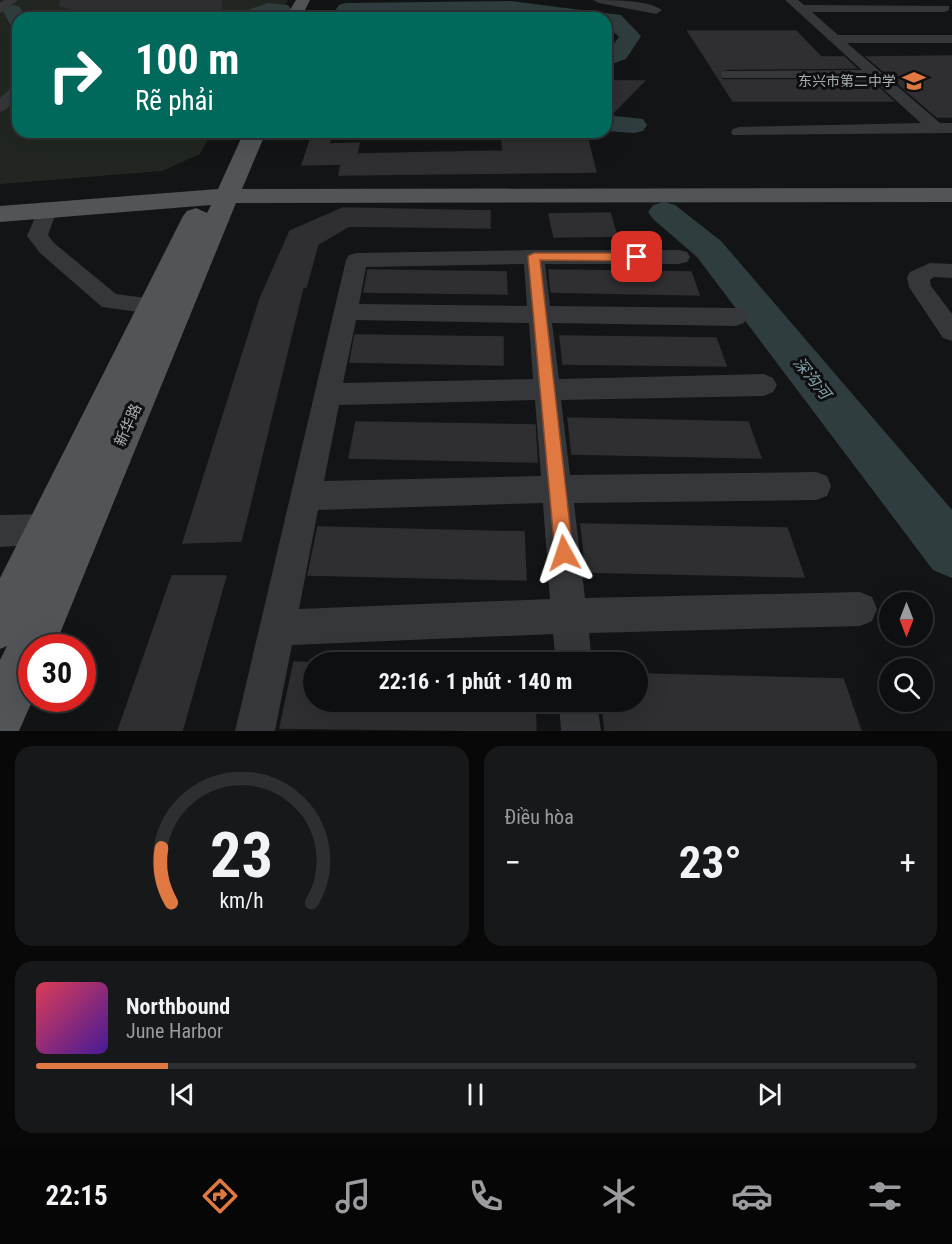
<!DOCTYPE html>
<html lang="vi">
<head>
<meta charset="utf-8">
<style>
  :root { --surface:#0e0f10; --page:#171819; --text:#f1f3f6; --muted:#9b9c9f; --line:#2e2f30; --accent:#e07841 }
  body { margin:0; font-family:"Roboto Condensed","Noto Sans SC",sans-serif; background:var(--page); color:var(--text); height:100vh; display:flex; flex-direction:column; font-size:22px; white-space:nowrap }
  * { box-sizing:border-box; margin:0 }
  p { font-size:20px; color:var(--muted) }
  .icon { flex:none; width:33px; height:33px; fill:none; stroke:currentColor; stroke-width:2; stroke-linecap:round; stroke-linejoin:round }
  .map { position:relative; height:731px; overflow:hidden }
  .side { display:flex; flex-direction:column; gap:15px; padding:15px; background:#080809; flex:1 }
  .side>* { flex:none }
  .guide { position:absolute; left:12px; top:12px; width:600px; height:126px; border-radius:18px; box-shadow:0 6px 24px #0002,0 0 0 2px var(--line); background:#00695c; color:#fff; overflow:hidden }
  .needle { width:39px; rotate:180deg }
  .controls { position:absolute; left:879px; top:592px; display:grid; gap:12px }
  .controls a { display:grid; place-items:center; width:54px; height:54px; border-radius:50%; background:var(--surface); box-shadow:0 6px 24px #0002,0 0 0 2px var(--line); font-size:30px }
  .speed { position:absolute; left:18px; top:634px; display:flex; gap:12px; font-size:30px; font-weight:700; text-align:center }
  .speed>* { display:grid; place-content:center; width:78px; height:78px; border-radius:50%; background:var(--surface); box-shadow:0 6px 24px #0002,0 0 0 2px var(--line); line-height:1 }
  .speed .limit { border:9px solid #d22; background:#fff; color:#111 }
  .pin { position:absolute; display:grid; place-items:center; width:51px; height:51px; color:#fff; margin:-26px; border-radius:12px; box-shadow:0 3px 9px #0006 }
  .me { position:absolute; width:66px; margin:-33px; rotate:355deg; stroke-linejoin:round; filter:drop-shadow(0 0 4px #0008) }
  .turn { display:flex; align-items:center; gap:21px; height:126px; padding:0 24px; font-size:27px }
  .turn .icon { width:78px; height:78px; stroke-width:2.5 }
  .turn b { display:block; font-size:42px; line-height:51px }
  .big { font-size:45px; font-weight:700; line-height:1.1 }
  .side .tile { flex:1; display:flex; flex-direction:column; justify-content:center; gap:9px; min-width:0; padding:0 21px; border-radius:18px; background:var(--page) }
  .side .dial { align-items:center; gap:0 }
  .dial svg { height:156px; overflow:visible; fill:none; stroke:var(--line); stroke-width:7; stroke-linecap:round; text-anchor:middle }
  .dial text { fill:var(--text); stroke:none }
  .song { display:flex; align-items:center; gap:18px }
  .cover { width:72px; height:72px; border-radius:9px; background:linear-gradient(135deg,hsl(350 70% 55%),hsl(260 70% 35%)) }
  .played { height:6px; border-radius:3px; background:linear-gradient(90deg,var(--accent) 15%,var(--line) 15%) }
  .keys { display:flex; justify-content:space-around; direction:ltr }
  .heat { display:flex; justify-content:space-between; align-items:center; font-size:33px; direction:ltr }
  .side .tiles { flex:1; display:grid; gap:15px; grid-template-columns:1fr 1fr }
  .tile:last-child { grid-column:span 2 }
  .trip { position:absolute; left:303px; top:652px; width:345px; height:60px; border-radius:30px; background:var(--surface); box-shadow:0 6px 24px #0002,0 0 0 2px var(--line); font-weight:700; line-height:60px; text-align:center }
  .dock { display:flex; height:96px; justify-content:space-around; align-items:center; background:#060606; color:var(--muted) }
  .dock .icon { width:42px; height:42px }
  .dock .on { color:var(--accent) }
  .dock b { font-size:27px; color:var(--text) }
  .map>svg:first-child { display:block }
  .green { fill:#212720 }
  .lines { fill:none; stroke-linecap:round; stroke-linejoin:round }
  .river { fill:#303d3e; fill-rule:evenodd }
  .building { fill:#2f2f31; stroke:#2e2f31; stroke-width:1.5 }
  .minor { fill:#35373a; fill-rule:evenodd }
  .major { fill:#515558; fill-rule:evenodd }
  .route { fill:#e07841; stroke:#924e2a; stroke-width:1.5 }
  .labels { text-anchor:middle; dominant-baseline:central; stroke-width:6; stroke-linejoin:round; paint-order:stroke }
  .far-poi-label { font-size:14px; fill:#a6afb4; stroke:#0f0f10; text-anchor:end }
  .street-label { font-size:15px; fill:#a6afb4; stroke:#0f0f10 }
  .water-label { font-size:16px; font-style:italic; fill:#80a5ac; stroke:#0f0f10 }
</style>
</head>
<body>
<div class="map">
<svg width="952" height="731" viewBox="0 0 952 731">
  <rect width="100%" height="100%" fill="#131415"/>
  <path class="green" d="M0 0H288L278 18H18V132H212L200 154 162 171 0 184Z"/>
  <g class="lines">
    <path class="river" d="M510 1 621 15 641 36 626 59 606 66V51L610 49 619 37 606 24V18H554L510 13 346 15 339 13 336 9 339 5 346 3Z
      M268 3 288 5 291 9 288 13 261 18H232L235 14Z
      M13 5 20 7 26 18H18V28L11 26 3 11 6 7Z
      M606 115 643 119 647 125 643 131 634 133 606 131Z
      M664 202 675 205 721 241 952 510V578L933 570 697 257 653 219 648 212 653 205Z"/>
  </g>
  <path class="building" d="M60 0H221L222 9 177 18H104L60 6Z
    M688 31H796L821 57H844L856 68 727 69 718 74 722 80H870L893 101H733Z
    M952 56V117H937L867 57Z
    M606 81H644L606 120Z
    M313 132H332L329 144 359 143 357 154 503 151 502 141H588L596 172 339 175 341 164 302 165Z
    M343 208 490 211V228L349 226 318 244 306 287H303L241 541 183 543 260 299 290 231Z
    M610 213 617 236 554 237 549 214Z
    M368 270 506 272 507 294 364 292Z
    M549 270 691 272 699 295 551 292Z
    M355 335 503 337V365L350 362Z
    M560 336 716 338 726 366 563 364Z
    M568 418 748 422 761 458 572 454Z
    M356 422 535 425 537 462 349 458Z
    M581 524 787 528 804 577 586 572Z
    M318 527 524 532 526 580 308 575Z
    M172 576H226L182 731H118Z
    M294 662 314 663V702H535L536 731 280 728Z
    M638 674 843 679 861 731H605L602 702H638Z"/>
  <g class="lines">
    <path class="minor" d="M5 0H18L0 13V3Z
      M593 0C610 0 649 0 662 10L656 14 599 3Z
      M785 0H798L804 5 949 6V10L945 12H812L838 35H952V43H847L940 123H952V133L733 135 731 132 733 129 739 127 921 123 871 78H722L720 75 722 72 727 71 862 70Z
      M18 85V97L5 110 0 112V98L13 86Z
      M47 204 54 206 57 210 48 235 54 243 116 294 161 300 165 306 161 312 153 314 102 307 40 253 27 236 40 206Z
      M534 250H679L687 252 690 257 687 262 679 264H545L550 306 736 308 744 311 748 317 744 323 736 326 552 323 559 379 764 374 773 378 777 385 773 392 764 396 561 400 570 475 816 472 827 476 831 486 827 496 816 500 574 503 585 598 860 592 872 597 877 609 872 621 860 626 589 633 592 663H556L553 634 292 645 275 731H235L346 260 349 255 357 253ZM524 264 527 306 359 304 366 267ZM356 320 529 323 533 379 343 383ZM535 400 541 476 324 481 339 405ZM543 503 550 599 299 609 318 510Z
      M930 263 952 264V278L934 277 930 280 931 286 952 314V341L943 338 909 287 907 277 910 272Z
      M46 514 57 518 62 529 57 540 46 544 0 547V515Z
      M559 702H597L601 731H561Z"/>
    <path class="major" d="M296 0H310L301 18H285Z
      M244 132H266L242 189 952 188V202L236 203 54 648H32L33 699 19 731H0V660L7 646 0 649V578L183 216 187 211 196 208 207 213 211 205 0 222V206L218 189Z"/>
  </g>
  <path class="route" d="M534 253H637L643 257 637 261 540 260 573 553 570 559 564 561 558 559 555 553 528 256Z"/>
  <defs>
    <g id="school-bare" transform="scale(1.8)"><path d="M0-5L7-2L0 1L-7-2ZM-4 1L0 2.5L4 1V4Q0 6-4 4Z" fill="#e07841" stroke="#0f0f10" stroke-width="2.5" paint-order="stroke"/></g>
  </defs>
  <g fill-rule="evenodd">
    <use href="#school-bare" x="914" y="81"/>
  </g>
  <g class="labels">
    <g class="far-poi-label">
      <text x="896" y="81">东兴市第二中学</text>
    </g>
    <g class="street-label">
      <text transform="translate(128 425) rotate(-66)">新华路</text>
    </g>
    <g class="water-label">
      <text transform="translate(812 378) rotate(51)">深沟河</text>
    </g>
  </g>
</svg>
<div class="controls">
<a><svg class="needle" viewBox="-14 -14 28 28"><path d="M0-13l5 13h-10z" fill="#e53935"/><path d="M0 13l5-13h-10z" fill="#9b9c9f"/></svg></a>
<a><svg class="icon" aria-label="search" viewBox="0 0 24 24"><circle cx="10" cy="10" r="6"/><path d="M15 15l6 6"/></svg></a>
</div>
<div class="speed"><div class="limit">30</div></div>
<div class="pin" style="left:637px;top:257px;background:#d93025"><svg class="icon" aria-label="arrive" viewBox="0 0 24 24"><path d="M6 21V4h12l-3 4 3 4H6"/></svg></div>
<svg class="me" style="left:564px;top:553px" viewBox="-20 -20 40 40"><path d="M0-17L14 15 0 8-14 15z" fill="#e07841" stroke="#fff" stroke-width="4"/></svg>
<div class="trip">22:16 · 1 phút · 140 m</div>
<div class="guide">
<div class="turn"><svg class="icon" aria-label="right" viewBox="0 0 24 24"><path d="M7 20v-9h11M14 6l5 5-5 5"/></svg><div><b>100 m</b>Rẽ phải</div></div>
</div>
</div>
<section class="side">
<div class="tiles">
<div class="tile dial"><svg viewBox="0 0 100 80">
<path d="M14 69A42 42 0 1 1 86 69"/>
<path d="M14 69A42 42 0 0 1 9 41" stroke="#e07841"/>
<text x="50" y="56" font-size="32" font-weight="700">23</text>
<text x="50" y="72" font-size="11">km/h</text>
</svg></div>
<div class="tile"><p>Điều hòa</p>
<div class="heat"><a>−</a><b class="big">23°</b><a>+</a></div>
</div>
<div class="tile">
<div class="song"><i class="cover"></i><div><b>Northbound</b><p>June Harbor</p></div></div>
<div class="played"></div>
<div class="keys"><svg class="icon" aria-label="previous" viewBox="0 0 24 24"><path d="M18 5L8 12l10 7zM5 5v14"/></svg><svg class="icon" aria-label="pause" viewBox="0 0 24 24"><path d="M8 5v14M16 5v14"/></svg><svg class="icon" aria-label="next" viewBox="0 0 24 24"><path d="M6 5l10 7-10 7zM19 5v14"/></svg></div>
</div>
</div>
</section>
<nav class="dock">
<b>22:15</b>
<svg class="icon on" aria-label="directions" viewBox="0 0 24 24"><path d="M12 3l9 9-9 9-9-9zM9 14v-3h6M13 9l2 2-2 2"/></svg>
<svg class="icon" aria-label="music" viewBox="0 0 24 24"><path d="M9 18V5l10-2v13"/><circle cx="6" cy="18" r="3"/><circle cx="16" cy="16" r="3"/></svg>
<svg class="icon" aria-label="phone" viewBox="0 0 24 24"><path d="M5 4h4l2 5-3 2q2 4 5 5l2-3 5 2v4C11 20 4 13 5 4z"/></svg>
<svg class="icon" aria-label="climate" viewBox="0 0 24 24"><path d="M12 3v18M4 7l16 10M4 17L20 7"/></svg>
<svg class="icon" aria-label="car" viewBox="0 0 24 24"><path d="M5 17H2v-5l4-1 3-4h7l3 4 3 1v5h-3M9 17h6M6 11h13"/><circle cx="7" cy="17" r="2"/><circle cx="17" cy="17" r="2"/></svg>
<svg class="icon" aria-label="filters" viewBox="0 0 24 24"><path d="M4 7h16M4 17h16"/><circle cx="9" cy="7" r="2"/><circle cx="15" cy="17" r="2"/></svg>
</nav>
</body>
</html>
